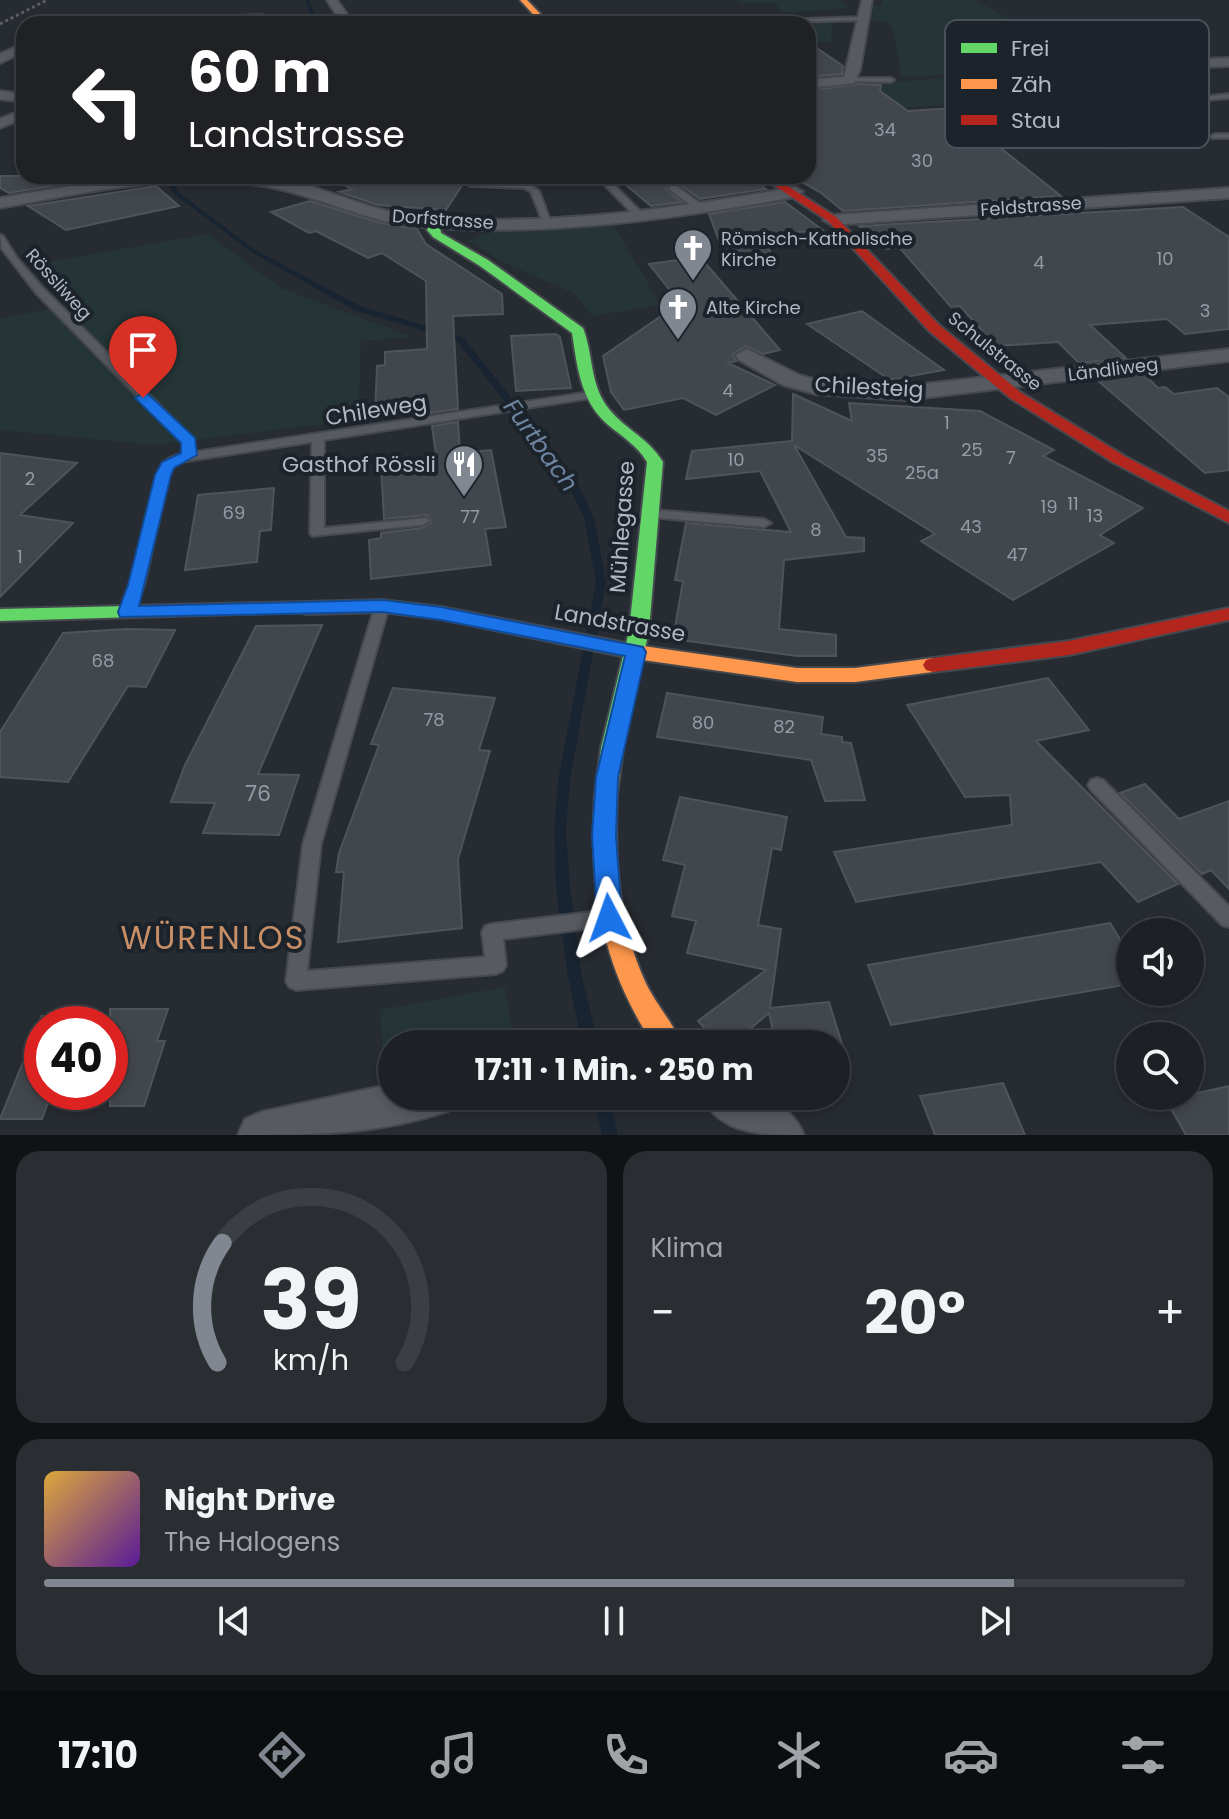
<!DOCTYPE html>
<html lang="de">
<head>
<meta charset="utf-8">
<style>
  :root { --surface:#1d2126; --page:#2a2e32; --text:#f1f3f6; --muted:#a0a3a7; --line:#3b3e43; --accent:#818790 }
  body { margin:0; font-family:Poppins,sans-serif; background:var(--page); color:var(--text); height:100vh; display:flex; flex-direction:column; font-size:30px; white-space:nowrap }
  * { box-sizing:border-box; margin:0 }
  p { font-size:26px; color:var(--muted) }
  .icon { flex:none; width:44px; height:44px; fill:none; stroke:currentColor; stroke-width:2; stroke-linecap:round; stroke-linejoin:round }
  .map { position:relative; height:1135px; overflow:hidden }
  .sheet { display:flex; flex-direction:column; gap:16px; padding:16px; background:#101215; flex:1 }
  .sheet>* { flex:none }
  .banner { position:absolute; left:16px; top:16px; width:800px; height:168px; border-radius:24px; box-shadow:0 4px 12px #0003,0 0 0 2px var(--line); background:#202124; color:#fff; overflow:hidden }
  .buttons { position:absolute; left:1116px; top:918px; display:grid; gap:16px }
  .buttons a { display:grid; place-items:center; width:88px; height:88px; border-radius:50%; background:var(--surface); box-shadow:0 4px 12px #0003,0 0 0 2px var(--line); font-size:40px }
  .speed { position:absolute; left:24px; top:1006px; display:flex; gap:16px; font-size:40px; font-weight:700; text-align:center }
  .speed>* { display:grid; place-content:center; width:104px; height:104px; border-radius:50%; background:var(--surface); box-shadow:0 4px 12px #0003,0 0 0 2px var(--line); line-height:1 }
  .speed .limit { border:12px solid #d22; background:#fff; color:#111 }
  .pin { position:absolute; display:grid; place-items:center; width:68px; height:68px; color:#fff; margin:-82px -34px; border-radius:50% 50% 50% 0; rotate:-45deg; box-shadow:0 0 8px #0007 }
  .pin .icon { rotate:45deg }
  .me { position:absolute; width:88px; margin:-44px; rotate:356deg; stroke-linejoin:round; filter:drop-shadow(0 0 6px #0008) }
  .turn { display:flex; align-items:center; gap:28px; height:168px; padding:0 40px; font-size:36px }
  .turn .icon { width:104px; height:104px; stroke-width:2.5 }
  .turn b { display:block; font-size:56px; line-height:68px }
  .big { font-size:60px; font-weight:700; line-height:1.1 }
  .sheet .card { flex:1; display:flex; flex-direction:column; justify-content:center; gap:12px; min-width:0; padding:0 28px; border-radius:24px; background:var(--page) }
  .sheet .dial { align-items:center; gap:0 }
  .dial svg { height:208px; overflow:visible; fill:none; stroke:var(--line); stroke-width:7; stroke-linecap:round; text-anchor:middle }
  .dial text { fill:var(--text); stroke:none }
  .song { display:flex; align-items:center; gap:24px }
  .cover { width:96px; height:96px; border-radius:12px; background:linear-gradient(135deg,hsl(40 70% 55%),hsl(270 70% 35%)) }
  .played { height:8px; border-radius:4px; background:linear-gradient(90deg,var(--accent) 85%,var(--line) 85%) }
  .keys { display:flex; justify-content:space-around; direction:ltr }
  .heat { display:flex; justify-content:space-between; align-items:center; font-size:44px; direction:ltr }
  .sheet .tiles { flex:1; display:grid; gap:16px; grid-template-columns:1fr 1fr }
  .card:last-child { grid-column:span 2 }
  .trip { position:absolute; left:378px; top:1030px; width:472px; height:80px; border-radius:40px; background:var(--surface); box-shadow:0 4px 12px #0003,0 0 0 2px var(--line); font-weight:700; line-height:80px; text-align:center }
  .tabs { display:flex; height:128px; justify-content:space-around; align-items:center; background:#0c0d0f; color:var(--muted) }
  .tabs .icon { width:56px; height:56px }
  .tabs .current { color:var(--accent) }
  .tabs b { font-size:36px; color:var(--text) }
  .map>svg:first-child { display:block }
  .green { fill:#253536 }
  .lines { fill:none; stroke-linecap:round; stroke-linejoin:round }
  .stream { fill:#192432; fill-rule:evenodd }
  .building { fill:#42474d; stroke:#4f545a; stroke-width:2 }
  .lane-casing { stroke:#45494f; stroke-width:4 }
  .street-casing { stroke:#45494f; stroke-width:4 }
  .fast-casing { stroke:#45494f; stroke-width:4 }
  .slow-casing { stroke:#45494f; stroke-width:4 }
  .jam-casing { stroke:#45494f; stroke-width:4 }
  .lane { fill:#575a60; fill-rule:evenodd }
  .street { fill:#575a60; fill-rule:evenodd }
  .fast { fill:#63d668; fill-rule:evenodd }
  .slow { fill:#ff974d; fill-rule:evenodd }
  .jam { fill:#b3261e; fill-rule:evenodd }
  .rail { stroke:#5b5e64; stroke-width:3; stroke-dasharray:3 3; stroke-linecap:butt }
  .route { fill:#1a73e8; stroke:#114b97; stroke-width:2 }
  .labels { text-anchor:middle; dominant-baseline:central; stroke-width:8; stroke-linejoin:round; paint-order:stroke }
  .number-label { font-size:18px; fill:#959ca6 }
  .far-street-label { font-size:18px; fill:#b1b8c3; stroke:#1c232b }
  .far-poi-label { font-size:18px; fill:#b1b8c3; stroke:#1c232b; text-anchor:start }
  .street-label { font-size:22px; fill:#b1b8c3; stroke:#1c232b }
  .poi-label { font-size:22px; fill:#b1b8c3; stroke:#1c232b; text-anchor:end }
  .near-number-label { font-size:22px; fill:#959ca6 }
  .water-label { font-size:24px; font-style:italic; fill:#6d849f; stroke:#1c232b }
  .near-quarter-label { font-size:32px; letter-spacing:2px; fill:#c88f67; stroke:#1c232b }
  .key { fill:#1c232b; stroke:#495059; stroke-width:2 }
  .key-label { font-size:22px; fill:#b1b8c3 }
</style>
</head>
<body>
<div class="map">
<svg width="1229" height="1135" viewBox="0 0 1229 1135">
  <rect width="100%" height="100%" fill="#272c32"/>
  <path class="green" d="M737 0H840L848 8 784 13 775 3H739Z
    M883 0H975L1094 65 905 77 901 75 893 27 886 22 866 21 871 6H882Z
    M833 20 831 42H808V24H741Z
    M1077 69 1207 143 1108 151 1033 102 1024 100 877 109 849 85Z
    M614 226 661 305 592 316 575 294 506 263 468 241 492 230 528 232Z
    M208 234 281 288 412 337 361 341 358 420 156 445 0 430V319L76 303 41 263Z
    M505 987 514 1044H392V1090L385 1091 380 1010Z"/>
  <g class="lines">
    <path class="stream" d="M305 0H309L319 24H315Z
      M172 176H178L173 181 178 192 254 249 360 306 463 337 575 478 594 518 606 582 570 780 566 830 570 888 582 977 598 1044H582L568 977 556 888 554 830 558 780 596 582 584 518 566 479 457 341 354 310 250 251 174 194 167 181Z
      M593 1096H609L618 1135H602Z"/>
  </g>
  <path class="building" d="M808 42 843 66 842 74 808 77Z
    M857 84 881 85 880 91 908 111 1019 104 1069 137 993 142 1061 196 843 211 820 192 791 176H808V91Z
    M0 176H112L9 193 0 188Z
    M328 176H468L446 210 378 205 339 192 352 189Z
    M615 176H674L666 189 682 202 651 206Z
    M689 176H750L766 189 700 199 682 186Z
    M156 186 179 206 66 230 28 206Z
    M310 201 381 223 417 229 426 244 502 294 503 314 453 316 458 409 430 413 429 411 375 414 377 366 385 365V352L427 349 426 281 382 253 368 258 316 231 309 233 271 212Z
    M785 202 824 231 762 233 771 253 724 254 709 214Z
    M1183 207 1229 237V329L1185 334 1167 319 1090 325 1126 358 1079 363 1058 342 996 346 960 306 951 307 899 247 887 249 859 226Z
    M700 257 780 350 763 354 746 346 733 354 736 361 728 363 775 385 716 415 683 398 624 410 611 392 603 356 680 303 649 264Z
    M862 311 898 337 944 370 890 380 807 324Z
    M556 334 560 337 571 388 516 391 511 336Z
    M1144 374 1158 388 1165 387 1174 394 1217 388 1229 397V470L1205 473 1097 380Z
    M793 394 852 421 849 403 980 411 1054 450 1043 456 1143 508 1100 535 1114 543 1013 600 921 541 935 534 794 445 846 537 864 538V551L784 560 779 629 836 635V656H797L673 639 683 581 675 580 686 523 791 532 760 471 686 479 692 451 792 441Z
    M458 422 460 453 491 450 506 527 485 529 491 565 371 579 369 540 381 538V533L422 528 432 522 427 515 384 519 381 468 437 462 432 426Z
    M0 453 77 463 20 515 73 523 0 597Z
    M274 488 271 530 260 531 257 562 185 570 198 495Z
    M322 625 258 774 299 775 279 835 203 833 215 803 171 802 185 765 256 626Z
    M126 629 175 630 146 687 128 686 68 782 0 777V732L63 633Z
    M1048 678 1089 730 1036 741 1178 884 1138 902 1101 862 856 902 834 852 1012 825 1010 795 965 797 907 705Z
    M393 688 495 698 479 750 490 751 458 859 462 928 338 942 344 872H336L339 853 379 745 371 744Z
    M667 693 823 717 821 734 842 737V742L851 743 865 800 825 801 811 760 657 737Z
    M1145 784 1179 819 1229 801V889L1211 870 1202 874 1120 793Z
    M680 797 787 817 781 850 772 848 758 925 781 929 770 1008 829 1002 842 1044H776L769 1013 732 1044H718L698 1021 766 970 687 953 696 921 672 916 685 865 663 860Z
    M1110 923 1130 956V984L891 1025 868 965Z
    M110 1009H168L157 1041H165L144 1106H110Z
    M42 1015V1092H52L42 1119H0Z
    M1003 1083 1025 1135H935L920 1096Z
    M1229 1086V1135H1186L1166 1100Z"/>
  <g class="lines">
    <g class="lane-casing">
      <path id="lane" d="M865 17 863 20 710 24 713 22Z
        M849 78H891L894 80 891 82 847 81Z
        M1229 94V98L1150 105 1147 103Z
        M1215 134H1229V138H1212L1211 136Z
        M596 176H605L642 213V217H636Z
        M678 176H686L678 187 701 204V208H695L670 190 669 188Z
        M473 182 529 184 539 191 551 223 544 225 531 192 524 188 470 186V182Z
        M0 235 3 236 17 258 43 288 193 439 195 452 591 392 597 395 591 398 324 440V528L427 518 429 521 422 525 312 536 310 533 312 442 180 462 173 467 169 475 144 585 134 612 127 617 122 615 120 612 130 585 157 475C163 462 168 456 183 454V443L36 293 2 249Z
        M654 510 764 519 771 523 764 527 649 517 647 514 649 511Z
        M382 601 389 606 321 844 307 971 485 957 482 932 485 926 492 924 601 911 608 913 611 919 608 925 601 927 503 939 506 965 503 971 496 974 296 990 289 987 286 981 303 844 375 606Z
        M1097 778 1103 780 1229 906V927L1222 925 1091 790 1088 785 1091 780Z"/>
    </g>
    <g class="street-casing">
      <path id="street" d="M327 0H337L354 24H342Z
        M862 0H872L860 70 854 83 808 88V80L844 77Z
        M262 15V19L258 20 100 24 106 21Z
        M24 43V52L0 63V54Z
        M1229 58V66L1080 72 1074 68 1080 64Z
        M0 91 24 94V102L0 99Z
        M24 109V118L0 128V119Z
        M130 176C174 176 220 172 264 176 316 181 363 211 416 216 541 228 672 209 795 187L803 192 795 197C673 219 546 237 422 227 367 223 318 195 264 186 176 172 87 192 0 208V198Z
        M1229 188V198L832 225 823 220 832 215Z
        M747 349 799 375 817 380 906 386 1229 349V361L906 400 816 394 783 385 739 360 736 355Z
        M392 1084V1096H454L448 1111C377 1135 312 1135 238 1135L245 1119 261 1112Z
        M701 1096C742 1096 785 1090 804 1135 762 1135 721 1135 701 1096Z"/>
    </g>
    <g class="fast-casing">
      <path id="fast" d="M431 221H439L441 233 488 260 583 328C593 353 590 382 606 405 622 428 648 437 663 462L649 631 623 748 617 795 614 801 606 804 598 801 595 795 601 748 629 631 647 462C637 445 621 436 607 424 580 400 577 365 572 333L480 266 433 237 427 230Z
        M305 602 314 608 312 612 0 621V609Z"/>
    </g>
    <g class="slow-casing">
      <path id="slow" d="M520 0H527L550 24H542Z
        M382 600 441 607 636 645 797 668H855L933 658 940 660 943 665 940 670 933 672 855 682H797L636 659 441 619 382 612 305 614 296 608 305 602Z
        M606 786 614 789 617 795C614 858 618 920 644 979 654 1002 672 1021 682 1044H653C601 964 589 889 595 795L598 789Z"/>
    </g>
    <g class="jam-casing">
      <path id="jam" d="M760 176H772L836 217 939 325 1020 392 1126 457 1229 511V523L1114 463 1010 398 929 331 828 221Z
        M1229 608V620L1069 655 933 672 926 670 923 665 926 660 933 658 1069 641Z"/>
    </g>
    <use href="#lane" class="lane"/>
    <use href="#street" class="street"/>
    <use href="#fast" class="fast"/>
    <use href="#slow" class="slow"/>
    <use href="#jam" class="jam"/>
    <path class="rail" d="M0 24 47 0"/>
  </g>
  <path class="route" d="M143 393 148 394 195 438 197 455 174 468 171 475 139 606 382 600 441 607 643 647 646 652 618 777 616 836 622 918 618 926 609 929 601 926 597 918 592 836 596 777 625 656 441 620 382 612 120 617 118 612 128 585 155 475 162 462 181 453V443L135 398Z"/>
  <defs>
    <g id="church-pin" transform="scale(2)"><path d="M0 17L-7.5 6A9.5 9.5 0 1 1 7.5 6Z" fill="#818790" stroke="#1c232b"/><path d="M-1.2-6h2.4v3.5h3.3v2.4h-3.3V6h-2.4V-.1h-3.3v-2.4h3.3Z" fill="#fff"/></g>
    <g id="restaurant-pin" transform="scale(2)"><path d="M0 17L-7.5 6A9.5 9.5 0 1 1 7.5 6Z" fill="#818790" stroke="#1c232b"/><path d="M-5-6h1v4h1v-4h1v4h1v-4h1v5L-1.5 .5V6h-2V.5L-5-1ZM5-6V6H3V1.5H1.5Q1.5-4 5-6Z" fill="#fff"/></g>
  </defs>
  <g fill-rule="evenodd">
    <use href="#church-pin" x="693" y="248"/>
    <use href="#church-pin" x="678" y="307"/>
    <use href="#restaurant-pin" x="464" y="464"/>
  </g>
  <g class="labels">
    <g class="number-label">
      <text x="885" y="129">34</text>
      <text x="922" y="160">30</text>
      <text x="1165" y="258">10</text>
      <text x="1039" y="262">4</text>
      <text x="1205" y="310">3</text>
      <text x="728" y="390">4</text>
      <text x="947" y="422">1</text>
      <text x="972" y="449">25</text>
      <text x="877" y="455">35</text>
      <text x="1011" y="457">7</text>
      <text x="736" y="459">10</text>
      <text x="922" y="472">25a</text>
      <text x="30" y="478">2</text>
      <text x="1073" y="503">11</text>
      <text x="1049" y="506">19</text>
      <text x="234" y="512">69</text>
      <text x="1095" y="515">13</text>
      <text x="470" y="516">77</text>
      <text x="971" y="526">43</text>
      <text x="816" y="529">8</text>
      <text x="1017" y="554">47</text>
      <text x="20" y="556">1</text>
      <text x="103" y="660">68</text>
      <text x="434" y="719">78</text>
      <text x="703" y="722">80</text>
      <text x="784" y="726">82</text>
    </g>
    <g class="far-street-label">
      <text transform="translate(1031 206) rotate(-4)">Feldstrasse</text>
      <text transform="translate(443 219) rotate(4)">Dorfstrasse</text>
      <text transform="translate(59 284) rotate(48)">Rössliweg</text>
      <text transform="translate(995 351) rotate(39)">Schulstrasse</text>
      <text transform="translate(1113 369) rotate(-7)">Ländliweg</text>
    </g>
    <g class="far-poi-label">
      <text x="721" y="238">Römisch-Katholische<tspan x="721" dy="21">Kirche</tspan></text>
      <text x="706" y="307">Alte Kirche</text>
    </g>
    <g class="street-label">
      <text transform="translate(869 387) rotate(3)">Chilesteig</text>
      <text transform="translate(376 410) rotate(-9)">Chileweg</text>
      <text transform="translate(622 527) rotate(-86)">Mühlegasse</text>
      <text transform="translate(620 623) rotate(10)">Landstrasse</text>
    </g>
    <g class="poi-label">
      <text x="436" y="464">Gasthof Rössli</text>
    </g>
    <g class="near-number-label">
      <text x="258" y="793">76</text>
    </g>
    <g class="water-label">
      <text transform="translate(541 445) rotate(54)">Furtbach</text>
    </g>
    <g class="near-quarter-label">
      <text x="213" y="937">WÜRENLOS</text>
    </g>
  </g>
  <rect x="945" y="20" width="264" height="128" rx="12" class="key"/>
  <rect x="961" y="43" width="36" height="10" fill="#63d668"/>
  <rect x="961" y="79" width="36" height="10" fill="#ff974d"/>
  <rect x="961" y="115" width="36" height="10" fill="#b3261e"/>
  <g class="key-label">
    <text x="1011" y="56">Frei</text>
    <text x="1011" y="92">Zäh</text>
    <text x="1011" y="128">Stau</text>
  </g>
</svg>
<div class="buttons">
<a><svg class="icon" aria-label="sound" viewBox="0 0 24 24"><path d="M4 9h4l5-4v14l-5-4H4zM17 9q2 3 0 6"/></svg></a>
<a><svg class="icon" aria-label="search" viewBox="0 0 24 24"><circle cx="10" cy="10" r="6"/><path d="M15 15l6 6"/></svg></a>
</div>
<div class="speed"><div class="limit">40</div></div>
<div class="pin" style="left:143px;top:398px;background:#d93025"><svg class="icon" aria-label="arrive" viewBox="0 0 24 24"><path d="M6 21V4h12l-3 4 3 4H6"/></svg></div>
<svg class="me" style="left:609px;top:918px" viewBox="-20 -20 40 40"><path d="M0-17L14 15 0 8-14 15z" fill="#1a73e8" stroke="#fff" stroke-width="4"/></svg>
<div class="trip">17:11 · 1 Min. · 250 m</div>
<div class="banner">
<div class="turn"><svg class="icon" aria-label="left" viewBox="0 0 24 24"><path d="M17 20v-9H6M10 6l-5 5 5 5"/></svg><div><b>60 m</b>Landstrasse</div></div>
</div>
</div>
<section class="sheet">
<div class="tiles">
<div class="card dial"><svg viewBox="0 0 100 80">
<path d="M14 69A42 42 0 1 1 86 69"/>
<path d="M14 69A42 42 0 0 1 16 23" stroke="#818790"/>
<text x="50" y="56" font-size="32" font-weight="700">39</text>
<text x="50" y="72" font-size="11">km/h</text>
</svg></div>
<div class="card"><p>Klima</p>
<div class="heat"><a>−</a><b class="big">20°</b><a>+</a></div>
</div>
<div class="card">
<div class="song"><i class="cover"></i><div><b>Night Drive</b><p>The Halogens</p></div></div>
<div class="played"></div>
<div class="keys"><svg class="icon" aria-label="previous" viewBox="0 0 24 24"><path d="M18 5L8 12l10 7zM5 5v14"/></svg><svg class="icon" aria-label="pause" viewBox="0 0 24 24"><path d="M8 5v14M16 5v14"/></svg><svg class="icon" aria-label="next" viewBox="0 0 24 24"><path d="M6 5l10 7-10 7zM19 5v14"/></svg></div>
</div>
</div>
</section>
<nav class="tabs">
<b>17:10</b>
<svg class="icon current" aria-label="directions" viewBox="0 0 24 24"><path d="M12 3l9 9-9 9-9-9zM9 14v-3h6M13 9l2 2-2 2"/></svg>
<svg class="icon" aria-label="music" viewBox="0 0 24 24"><path d="M9 18V5l10-2v13"/><circle cx="6" cy="18" r="3"/><circle cx="16" cy="16" r="3"/></svg>
<svg class="icon" aria-label="phone" viewBox="0 0 24 24"><path d="M5 4h4l2 5-3 2q2 4 5 5l2-3 5 2v4C11 20 4 13 5 4z"/></svg>
<svg class="icon" aria-label="climate" viewBox="0 0 24 24"><path d="M12 3v18M4 7l16 10M4 17L20 7"/></svg>
<svg class="icon" aria-label="car" viewBox="0 0 24 24"><path d="M5 17H2v-5l4-1 3-4h7l3 4 3 1v5h-3M9 17h6M6 11h13"/><circle cx="7" cy="17" r="2"/><circle cx="17" cy="17" r="2"/></svg>
<svg class="icon" aria-label="filters" viewBox="0 0 24 24"><path d="M4 7h16M4 17h16"/><circle cx="9" cy="7" r="2"/><circle cx="15" cy="17" r="2"/></svg>
</nav>
</body>
</html>
